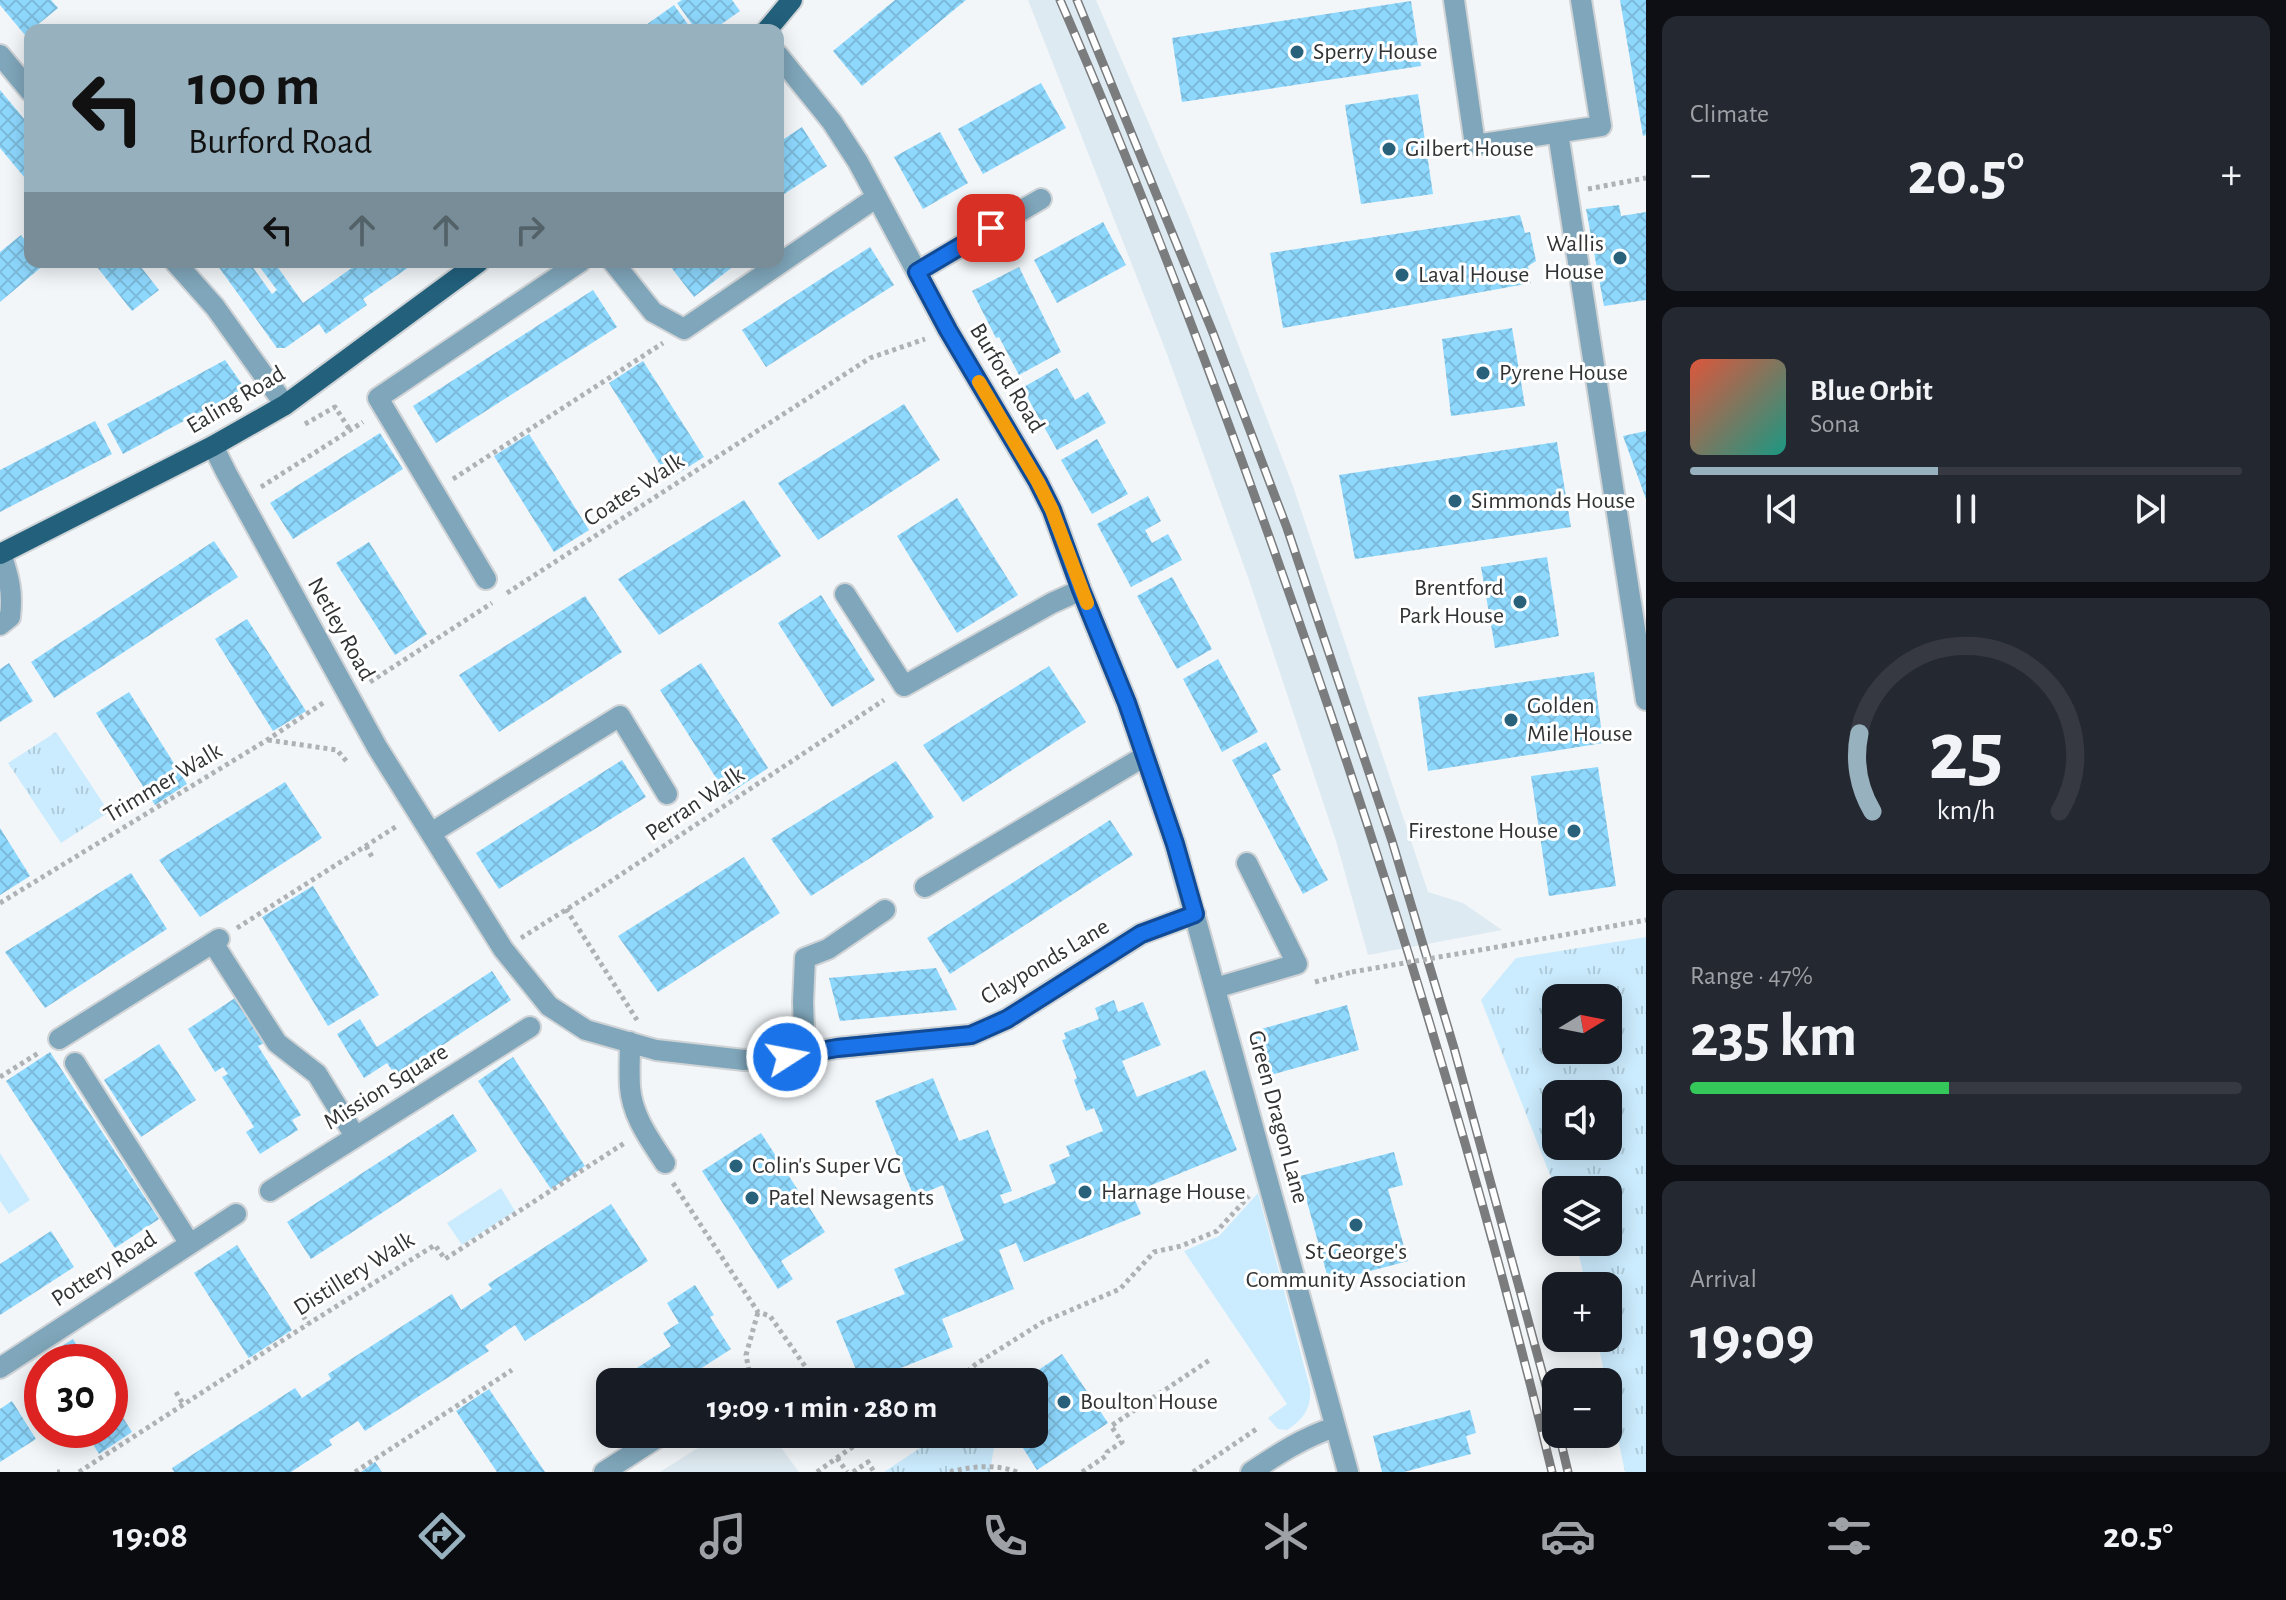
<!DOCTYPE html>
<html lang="en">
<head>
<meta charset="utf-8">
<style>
  :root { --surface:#171b24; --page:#242831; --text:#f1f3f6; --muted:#9ea1a6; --line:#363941; --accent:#97b1bf }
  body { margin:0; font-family:"Alegreya Sans",sans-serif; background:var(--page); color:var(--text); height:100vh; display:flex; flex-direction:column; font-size:30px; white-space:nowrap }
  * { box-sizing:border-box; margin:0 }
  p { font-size:26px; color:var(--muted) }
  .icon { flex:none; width:44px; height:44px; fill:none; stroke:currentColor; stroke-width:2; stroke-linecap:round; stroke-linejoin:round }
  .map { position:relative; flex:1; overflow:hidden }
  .side { display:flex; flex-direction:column; gap:16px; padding:16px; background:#0d0f14; width:640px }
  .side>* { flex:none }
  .top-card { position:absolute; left:24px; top:24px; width:760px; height:244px; border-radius:16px; box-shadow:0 4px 20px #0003; background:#97b1bf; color:#111; overflow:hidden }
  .needle { width:52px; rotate:80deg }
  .buttons { position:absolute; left:1542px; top:984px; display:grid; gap:16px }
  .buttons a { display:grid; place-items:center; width:80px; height:80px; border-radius:16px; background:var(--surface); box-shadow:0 4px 20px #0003; font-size:40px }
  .speed { position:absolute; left:24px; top:1344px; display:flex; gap:16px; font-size:40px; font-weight:700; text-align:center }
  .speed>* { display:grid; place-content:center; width:104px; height:104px; border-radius:50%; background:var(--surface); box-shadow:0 4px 20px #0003; line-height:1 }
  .speed .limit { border:12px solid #d22; background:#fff; color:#111 }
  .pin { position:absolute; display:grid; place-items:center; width:68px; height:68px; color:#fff; margin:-34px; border-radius:16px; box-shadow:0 4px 12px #0006 }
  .me { position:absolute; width:88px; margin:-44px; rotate:79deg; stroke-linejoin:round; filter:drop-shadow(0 0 6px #0008) }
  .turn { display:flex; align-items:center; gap:28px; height:168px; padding:0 32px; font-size:36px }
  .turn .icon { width:104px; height:104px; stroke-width:2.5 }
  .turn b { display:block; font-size:56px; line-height:68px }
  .lanes { display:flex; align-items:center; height:76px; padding:0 32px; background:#0003; justify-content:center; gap:40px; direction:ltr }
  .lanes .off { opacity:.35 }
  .big { font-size:60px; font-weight:700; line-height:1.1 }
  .side .tile { flex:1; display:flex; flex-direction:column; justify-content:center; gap:12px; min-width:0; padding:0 28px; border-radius:16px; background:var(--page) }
  .side .dial { align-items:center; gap:0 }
  .dial svg { height:208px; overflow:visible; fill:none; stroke:var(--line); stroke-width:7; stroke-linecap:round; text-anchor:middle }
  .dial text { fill:var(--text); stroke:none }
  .song { display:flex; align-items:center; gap:24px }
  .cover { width:96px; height:96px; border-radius:12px; background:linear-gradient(135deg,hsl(10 70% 55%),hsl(170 70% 35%)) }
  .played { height:8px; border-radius:4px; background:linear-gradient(90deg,var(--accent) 45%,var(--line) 45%) }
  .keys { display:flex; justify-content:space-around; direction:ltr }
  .heat { display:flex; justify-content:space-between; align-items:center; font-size:44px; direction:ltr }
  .charge { height:12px; border-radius:6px; background:linear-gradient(90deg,#34c759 47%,var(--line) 0) }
  .trip { position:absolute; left:596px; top:1368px; width:452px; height:80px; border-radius:16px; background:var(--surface); box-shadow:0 4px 20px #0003; font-weight:700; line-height:80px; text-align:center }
  .dock { display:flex; height:128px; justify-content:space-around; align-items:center; background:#090b0e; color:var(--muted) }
  .dock .icon { width:56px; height:56px }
  .dock .active { color:var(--accent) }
  .dock b { font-size:36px; color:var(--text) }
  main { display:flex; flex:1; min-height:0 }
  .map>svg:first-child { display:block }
  .built { fill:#deeaf1 }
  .green { fill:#cbecfe }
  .park { fill:url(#park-tufts); fill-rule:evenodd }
  .building { fill:url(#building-cross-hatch) }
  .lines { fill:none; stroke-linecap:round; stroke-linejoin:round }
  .minor-casing { stroke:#cfd3d6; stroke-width:24 }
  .major-casing { stroke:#cfd3d6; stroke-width:24 }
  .path { stroke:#afb2b4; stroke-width:5; stroke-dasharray:4 4; stroke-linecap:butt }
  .minor { stroke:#7fa6ba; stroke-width:20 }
  .major { stroke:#22607c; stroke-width:20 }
  .rail-casing { stroke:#7a7c7e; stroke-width:9 }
  .rail { stroke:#fff; stroke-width:6; stroke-dasharray:18; stroke-linecap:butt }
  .path-bridge { stroke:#afb2b4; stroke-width:5; stroke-dasharray:4 4; stroke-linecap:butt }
  .route-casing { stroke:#114b97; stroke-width:20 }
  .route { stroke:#1a73e8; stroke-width:14 }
  .slow { stroke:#f59e0b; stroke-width:14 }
  .poi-dot { fill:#29617b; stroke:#fff; stroke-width:3 }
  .labels { text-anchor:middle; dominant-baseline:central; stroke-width:6; stroke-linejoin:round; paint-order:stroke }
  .poi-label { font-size:24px; fill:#323334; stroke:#fff; text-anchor:start }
  .street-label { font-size:24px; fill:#323334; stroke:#fff }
</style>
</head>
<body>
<main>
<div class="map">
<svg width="1646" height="1472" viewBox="0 0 1646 1472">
  <defs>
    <pattern id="park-tufts" width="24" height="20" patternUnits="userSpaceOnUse" patternTransform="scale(2)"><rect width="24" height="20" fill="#cbecfe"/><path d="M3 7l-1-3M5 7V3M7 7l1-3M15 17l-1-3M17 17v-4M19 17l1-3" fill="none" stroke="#afcbda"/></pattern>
    <pattern id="building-cross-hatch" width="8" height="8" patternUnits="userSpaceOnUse" patternTransform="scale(2)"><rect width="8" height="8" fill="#8ed8fe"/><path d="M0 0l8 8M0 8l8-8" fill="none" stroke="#7bbada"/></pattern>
  </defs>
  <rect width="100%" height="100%" fill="#f2f6f9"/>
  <path class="built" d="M1028 0H1096L1189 217 1293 486 1428 892 1463 903 1502 930 1368 955 1336 841 1249 580 1167 354Z
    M720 1434H771L799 1472H660Z"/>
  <path class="green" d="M0 1153 30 1200 9 1214 0 1201Z
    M501 1188 515 1211 462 1245 447 1223Z
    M1258 1193 1310 1388C1312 1408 1303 1420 1287 1430L1278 1429 1268 1418 1287 1404 1184 1251 1219 1236Z"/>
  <path class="park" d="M56 732 109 812 61 843 8 763Z
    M1646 937V1472H1625L1608 1391V1382H1606L1597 1338H1608V1286H1586L1576 1242H1608V1190H1556L1481 1000 1516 958ZM1556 998H1608V1050H1556ZM1556 1094H1608V1146H1556Z
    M941 1434H985L994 1447 990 1472H884Z"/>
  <path class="building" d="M0 0H51L58 8 25 35 0 5Z
    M682 0H732L740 11 713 30H696L677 3Z
    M895 0H966L862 86 833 51Z
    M1620 0H1646V135L1643 136Z
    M1411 1 1421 66 1182 102 1172 38Z
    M674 5 692 30H639Z
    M1041 83 1066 128 983 174 958 129Z
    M0 90 30 126V184L0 148Z
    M1418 94 1433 194 1361 204 1345 105Z
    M802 127 827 166 778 198V143Z
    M940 132 968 183 923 209 894 157Z
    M1619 205 1621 216 1646 212V300L1604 306 1586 209Z
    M1520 215 1525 233 1530 232 1536 261 1528 266 1531 283 1283 328 1270 253Z
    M1103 222 1126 265 1057 303 1034 260Z
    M21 235 30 246V262H43L45 264 0 302V252Z
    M870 247 894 285 766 367 742 330Z
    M93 262H137L159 290 132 311Z
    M215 262H249L272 294 277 290 256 262H274L303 303 360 262H406L409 267 363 299 367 305 326 334 319 324 285 348H277Z
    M667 262H739L694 297Z
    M1019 267 1061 352 1019 375 999 337 996 338 972 291Z
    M593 290 617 327 436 443 413 406Z
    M1512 328 1525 406 1451 416 1442 339Z
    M225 360 242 384 241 390 123 454 107 424Z
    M643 361 704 457 669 479 609 383Z
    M1057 368 1075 400 1088 392 1106 423 1057 450 1022 388Z
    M904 404 940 460 818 540 778 483Z
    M95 421 112 454 0 512V470Z
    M1646 431V499L1623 436Z
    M380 433 403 469 293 539 270 503Z
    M529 434 589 530 554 552 494 456Z
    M1097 439 1128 494 1092 514 1061 460Z
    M1557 442 1571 527 1355 559 1339 475Z
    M1148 496 1161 521 1145 530 1152 543 1168 534 1182 560 1131 587 1097 524Z
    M957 498 1018 595 957 633 897 536Z
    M744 500 781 556 659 635 618 579Z
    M214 541 238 577 54 698 31 662Z
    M369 542 427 634 395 655 336 563Z
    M1547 557 1559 636 1495 648 1481 567Z
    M1172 577 1212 649 1177 669 1137 596Z
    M821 595 875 680 832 707 778 623Z
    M585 596 622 652 499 732 459 675Z
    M247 619 306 711 273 731 215 639Z
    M1218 659 1258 732 1222 752 1183 679Z
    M9 663 33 701 0 722V669Z
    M701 663 768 768 727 795 660 690Z
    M1049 666 1086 722 963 802 923 745Z
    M1594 672 1603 743 1428 771 1418 697Z
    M129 692 187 784 155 805 96 713Z
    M1266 742 1281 770 1272 775 1328 880 1303 894 1232 760Z
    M622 760 646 797 499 889 476 853Z
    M896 761 934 817 811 896 771 839Z
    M1598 767 1616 886 1549 896 1531 776Z
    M285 782 322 838 200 917 159 860Z
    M1110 820 1133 855 950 974 927 938Z
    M0 828 30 876 0 895Z
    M744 857 780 913 658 992 618 936Z
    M131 873 167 929 45 1008 5 952Z
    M313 886 379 995 328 1026 262 917Z
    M936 968 957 1010 840 1021 829 978Z
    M492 971 511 1000 396 1076 387 1063 364 1078 337 1034 360 1019 377 1047Z
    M235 998 264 1043 258 1046 301 1115 292 1120 298 1130 260 1154 246 1132 254 1127 222 1077 228 1074 223 1067 215 1072 188 1029Z
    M1114 1000 1118 1012 1143 1002 1161 1045 1122 1061 1137 1097 1205 1070 1237 1150 1132 1193 1141 1214 1024 1262 1016 1243 999 1250 1014 1289 942 1319 953 1347 866 1382H861L836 1321 905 1294 894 1269 964 1240 943 1185 914 1197 875 1101 933 1078 959 1141 988 1130 1012 1191 1000 1195 1004 1204 1056 1183 1049 1165 1070 1156 1066 1146 1103 1131 1094 1108 1086 1111 1074 1080 1077 1078 1062 1040 1066 1039 1064 1033 1099 1019 1095 1008Z
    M1347 1005 1359 1050 1267 1076 1254 1031Z
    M159 1044 196 1100 141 1137 104 1080Z
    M50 1052 159 1219 115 1248 6 1081Z
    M513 1057 585 1166 551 1189 478 1081Z
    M453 1114 477 1151 311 1259 287 1222Z
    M761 1133 825 1232 781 1261 793 1279 778 1289 702 1171Z
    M1394 1152 1403 1185 1388 1189 1408 1261 1329 1282 1300 1176Z
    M611 1204 648 1261 525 1341 515 1325 485 1346 489 1351 365 1431 358 1421 329 1440 332 1445 291 1472H174L172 1468 295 1388 302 1398 331 1379 328 1374 452 1294 461 1310 492 1289 488 1284Z
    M51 1231 74 1267 0 1315V1264Z
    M237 1245 292 1330 249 1358 194 1273Z
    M695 1285 714 1315 710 1317 731 1349 680 1382H626L623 1377 671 1346 663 1333 679 1323 667 1303Z
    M73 1339 87 1362H37Z
    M1062 1354 1108 1423 1037 1470 1014 1434H1034V1382H1021Z
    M489 1389 514 1426 545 1472H497L456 1411Z
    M110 1397 132 1432 99 1454 84 1430H110Z
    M12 1401 36 1439 0 1462V1409Z
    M1470 1410 1476 1433 1466 1436 1471 1454 1404 1472H1382L1373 1436Z
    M375 1462 382 1472H361Z"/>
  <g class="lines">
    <g class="minor-casing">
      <path id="minor" d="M1454 0 1475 145 1601 126 1581 0
        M0 55 30 91
        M778 55 832 122 858 162 948 330 1038 482 1052 510 1081 590 1127 703 1175 844 1348 1472
        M1558 133 1646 700
        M175 262 215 307 285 405
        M613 262 653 312 684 329 877 197
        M917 272 1041 199
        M213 446 227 474 377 747 503 949 549 1006 586 1030 656 1050 744 1060 787 1057 837 1048 971 1035 1007 1019 1141 934 1195 914
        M486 579 378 398 580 262
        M845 594 904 686 1052 603 1081 590
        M0 625 10 617C13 591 9 578 1 553
        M431 833 620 716 667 794
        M925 887 1145 756
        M213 943 277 1043 317 1074 355 1136
        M1215 988 1297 964 1247 863
        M59 1039 219 939
        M630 1042C630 1057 629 1072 630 1087 632 1116 650 1140 665 1163
        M805 1052 803 1002 805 958 828 949 885 910
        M75 1063 190 1244
        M270 1191 530 1027
        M0 1368 236 1214
        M604 1472 663 1434
        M1251 1472C1278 1454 1304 1437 1335 1427"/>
    </g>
    <g class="major-casing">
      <path id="major" d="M767 30 792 0
        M0 554 213 446 285 405 479 262"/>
    </g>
    <path class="path" d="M1588 189 1646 178
      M305 424 335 407 350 430
      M453 479 663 343
      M261 487 363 422
      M507 593 870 358 925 339
      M370 682 492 603
      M268 740 337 750 348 763
      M366 846 372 857
      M0 903 267 740 326 701
      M566 909 637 1020
      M237 928 397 826
      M521 938 599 889 884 700
      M1503 946 1646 920
      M1315 982 1352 972
      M0 1077 40 1052
      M673 1183 758 1312 770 1316 816 1382
      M299 1309 308 1324
      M750 1376 757 1382
      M741 1382 750 1376 746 1355 758 1312
      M955 1382 976 1364 1043 1322 1120 1289 1154 1252 1181 1246 1217 1231 1249 1196
      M176 1392 183 1404
      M837 1458 847 1472
      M57 1472H60
      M79 1472 308 1324 435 1245 445 1259 626 1142
      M355 1472 512 1370
      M817 1472 858 1443 854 1434
      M853 1472 868 1462 874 1472
      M950 1472C972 1466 996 1464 1017 1472
      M1082 1472 1106 1456 1107 1452 1122 1442 1111 1426 1211 1359
      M1193 1472 1258 1428"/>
    <use href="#minor" class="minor"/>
    <use href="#major" class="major"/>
    <g class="rail-casing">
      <path id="rail" d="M1060 0C1139 181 1209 367 1275 553 1382 855 1477 1161 1552 1472
        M1077 0 1213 333 1287 528 1392 841 1454 1048 1556 1423
        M1559 1434 1568 1472"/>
    </g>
    <use href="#rail" class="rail"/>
    <path class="path-bridge" d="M1352 972 1503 946"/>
  </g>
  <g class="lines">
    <g class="route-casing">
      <path id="route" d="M787 1057 837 1048 971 1035 1007 1019 1141 934 1195 914 1175 844 1127 703 1081 590 1052 510 1038 482 948 330 917 272 991 228"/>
    </g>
    <use href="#route" class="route"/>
    <path class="slow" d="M979 382 1038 482 1052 510 1087 603"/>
  </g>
  <g class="poi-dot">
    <circle cx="1297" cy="52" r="8"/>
    <circle cx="1389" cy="149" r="8"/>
    <circle cx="1620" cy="258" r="8"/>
    <circle cx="1402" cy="275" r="8"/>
    <circle cx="1483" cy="373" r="8"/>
    <circle cx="1455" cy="501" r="8"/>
    <circle cx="1520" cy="602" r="8"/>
    <circle cx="1511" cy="720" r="8"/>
    <circle cx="1574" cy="831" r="8"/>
    <circle cx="736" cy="1166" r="8"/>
    <circle cx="1085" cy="1192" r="8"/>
    <circle cx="752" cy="1198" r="8"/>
    <circle cx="1356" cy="1225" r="8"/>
    <circle cx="1064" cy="1402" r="8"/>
  </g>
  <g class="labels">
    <g class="poi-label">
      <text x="1313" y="52">Sperry House</text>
      <text x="1405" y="149">Gilbert House</text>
      <text x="1604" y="244" text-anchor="end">Wallis<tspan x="1604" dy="28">House</tspan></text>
      <text x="1418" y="275">Laval House</text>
      <text x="1499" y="373">Pyrene House</text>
      <text x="1471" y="501">Simmonds House</text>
      <text x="1504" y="588" text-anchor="end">Brentford<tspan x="1504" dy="28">Park House</tspan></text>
      <text x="1527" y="706">Golden<tspan x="1527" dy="28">Mile House</tspan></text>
      <text x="1558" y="831" text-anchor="end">Firestone House</text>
      <text x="752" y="1166">Colin's Super VG</text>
      <text x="1101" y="1192">Harnage House</text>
      <text x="768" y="1198">Patel Newsagents</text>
      <text x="1356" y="1252" text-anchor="middle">St George's<tspan x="1356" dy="28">Community Association</tspan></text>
      <text x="1080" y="1402">Boulton House</text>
    </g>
    <g class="street-label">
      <text transform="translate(1007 378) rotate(59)">Burford Road</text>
      <text transform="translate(236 400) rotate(-31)">Ealing Road</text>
      <text transform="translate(634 490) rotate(-33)">Coates Walk</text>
      <text transform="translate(341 629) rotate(61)">Netley Road</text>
      <text transform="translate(163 783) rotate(-31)">Trimmer Walk</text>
      <text transform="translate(695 804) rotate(-34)">Perran Walk</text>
      <text transform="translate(1045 962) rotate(-31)">Clayponds Lane</text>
      <text transform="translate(386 1087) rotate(-32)">Mission Square</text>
      <text transform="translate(1278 1117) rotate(75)">Green Dragon Lane</text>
      <text transform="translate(104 1269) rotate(-33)">Pottery Road</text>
      <text transform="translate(354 1274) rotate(-32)">Distillery Walk</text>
    </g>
  </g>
</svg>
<div class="buttons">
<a><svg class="needle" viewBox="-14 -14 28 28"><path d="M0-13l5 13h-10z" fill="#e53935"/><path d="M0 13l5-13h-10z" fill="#9ea1a6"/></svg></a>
<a><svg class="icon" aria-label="sound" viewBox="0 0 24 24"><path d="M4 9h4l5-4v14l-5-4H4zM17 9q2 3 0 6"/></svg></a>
<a><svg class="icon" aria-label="layers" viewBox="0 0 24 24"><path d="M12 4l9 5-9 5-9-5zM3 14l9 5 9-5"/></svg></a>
<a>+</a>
<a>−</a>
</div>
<div class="speed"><div class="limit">30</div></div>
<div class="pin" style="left:991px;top:228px;background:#d93025"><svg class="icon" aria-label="arrive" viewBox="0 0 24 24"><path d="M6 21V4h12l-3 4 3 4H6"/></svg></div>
<svg class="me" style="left:787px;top:1057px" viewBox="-20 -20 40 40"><circle r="17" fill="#1a73e8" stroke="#fff" stroke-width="3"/><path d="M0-11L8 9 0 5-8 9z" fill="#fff"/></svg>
<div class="trip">19:09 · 1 min · 280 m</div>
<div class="top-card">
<div class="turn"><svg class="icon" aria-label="left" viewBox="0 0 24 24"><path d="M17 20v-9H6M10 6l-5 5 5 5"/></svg><div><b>100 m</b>Burford Road</div></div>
<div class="lanes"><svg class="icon" aria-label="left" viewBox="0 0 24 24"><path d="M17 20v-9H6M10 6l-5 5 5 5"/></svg><svg class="icon off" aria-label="ahead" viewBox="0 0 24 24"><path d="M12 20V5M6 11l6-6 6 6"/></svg><svg class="icon off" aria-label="ahead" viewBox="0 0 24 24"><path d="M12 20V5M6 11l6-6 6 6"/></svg><svg class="icon off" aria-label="right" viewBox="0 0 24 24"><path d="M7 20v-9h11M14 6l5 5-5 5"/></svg></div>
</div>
</div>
<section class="side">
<div class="tile"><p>Climate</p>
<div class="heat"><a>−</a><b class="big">20.5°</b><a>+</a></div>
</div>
<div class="tile">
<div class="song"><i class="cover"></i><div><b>Blue Orbit</b><p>Sona</p></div></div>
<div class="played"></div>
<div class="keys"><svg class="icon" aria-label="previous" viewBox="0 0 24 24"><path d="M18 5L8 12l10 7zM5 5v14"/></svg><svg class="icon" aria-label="pause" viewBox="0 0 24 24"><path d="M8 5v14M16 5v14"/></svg><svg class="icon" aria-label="next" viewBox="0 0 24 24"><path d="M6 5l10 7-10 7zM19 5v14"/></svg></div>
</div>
<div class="tile dial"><svg viewBox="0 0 100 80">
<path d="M14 69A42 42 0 1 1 86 69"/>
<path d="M14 69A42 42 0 0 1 9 39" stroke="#97b1bf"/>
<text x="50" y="56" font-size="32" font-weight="700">25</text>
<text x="50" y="72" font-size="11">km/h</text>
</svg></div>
<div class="tile"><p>Range · 47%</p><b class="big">235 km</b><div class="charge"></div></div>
<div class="tile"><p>Arrival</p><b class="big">19:09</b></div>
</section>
</main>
<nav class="dock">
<b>19:08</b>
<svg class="icon active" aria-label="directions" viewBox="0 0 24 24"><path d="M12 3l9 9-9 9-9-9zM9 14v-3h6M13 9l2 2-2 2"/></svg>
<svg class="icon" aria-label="music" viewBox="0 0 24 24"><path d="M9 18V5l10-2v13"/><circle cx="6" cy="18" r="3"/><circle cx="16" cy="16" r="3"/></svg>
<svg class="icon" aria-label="phone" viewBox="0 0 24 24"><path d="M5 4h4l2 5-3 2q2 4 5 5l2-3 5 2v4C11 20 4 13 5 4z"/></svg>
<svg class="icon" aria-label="climate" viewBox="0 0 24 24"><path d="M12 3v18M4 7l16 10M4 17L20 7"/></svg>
<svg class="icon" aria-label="car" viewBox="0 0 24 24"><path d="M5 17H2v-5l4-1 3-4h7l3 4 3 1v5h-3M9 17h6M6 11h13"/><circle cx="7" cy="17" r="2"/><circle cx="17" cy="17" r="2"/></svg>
<svg class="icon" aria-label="filters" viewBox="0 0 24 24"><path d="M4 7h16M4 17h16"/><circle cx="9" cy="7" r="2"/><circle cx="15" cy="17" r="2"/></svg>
<b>20.5°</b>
</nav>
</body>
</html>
